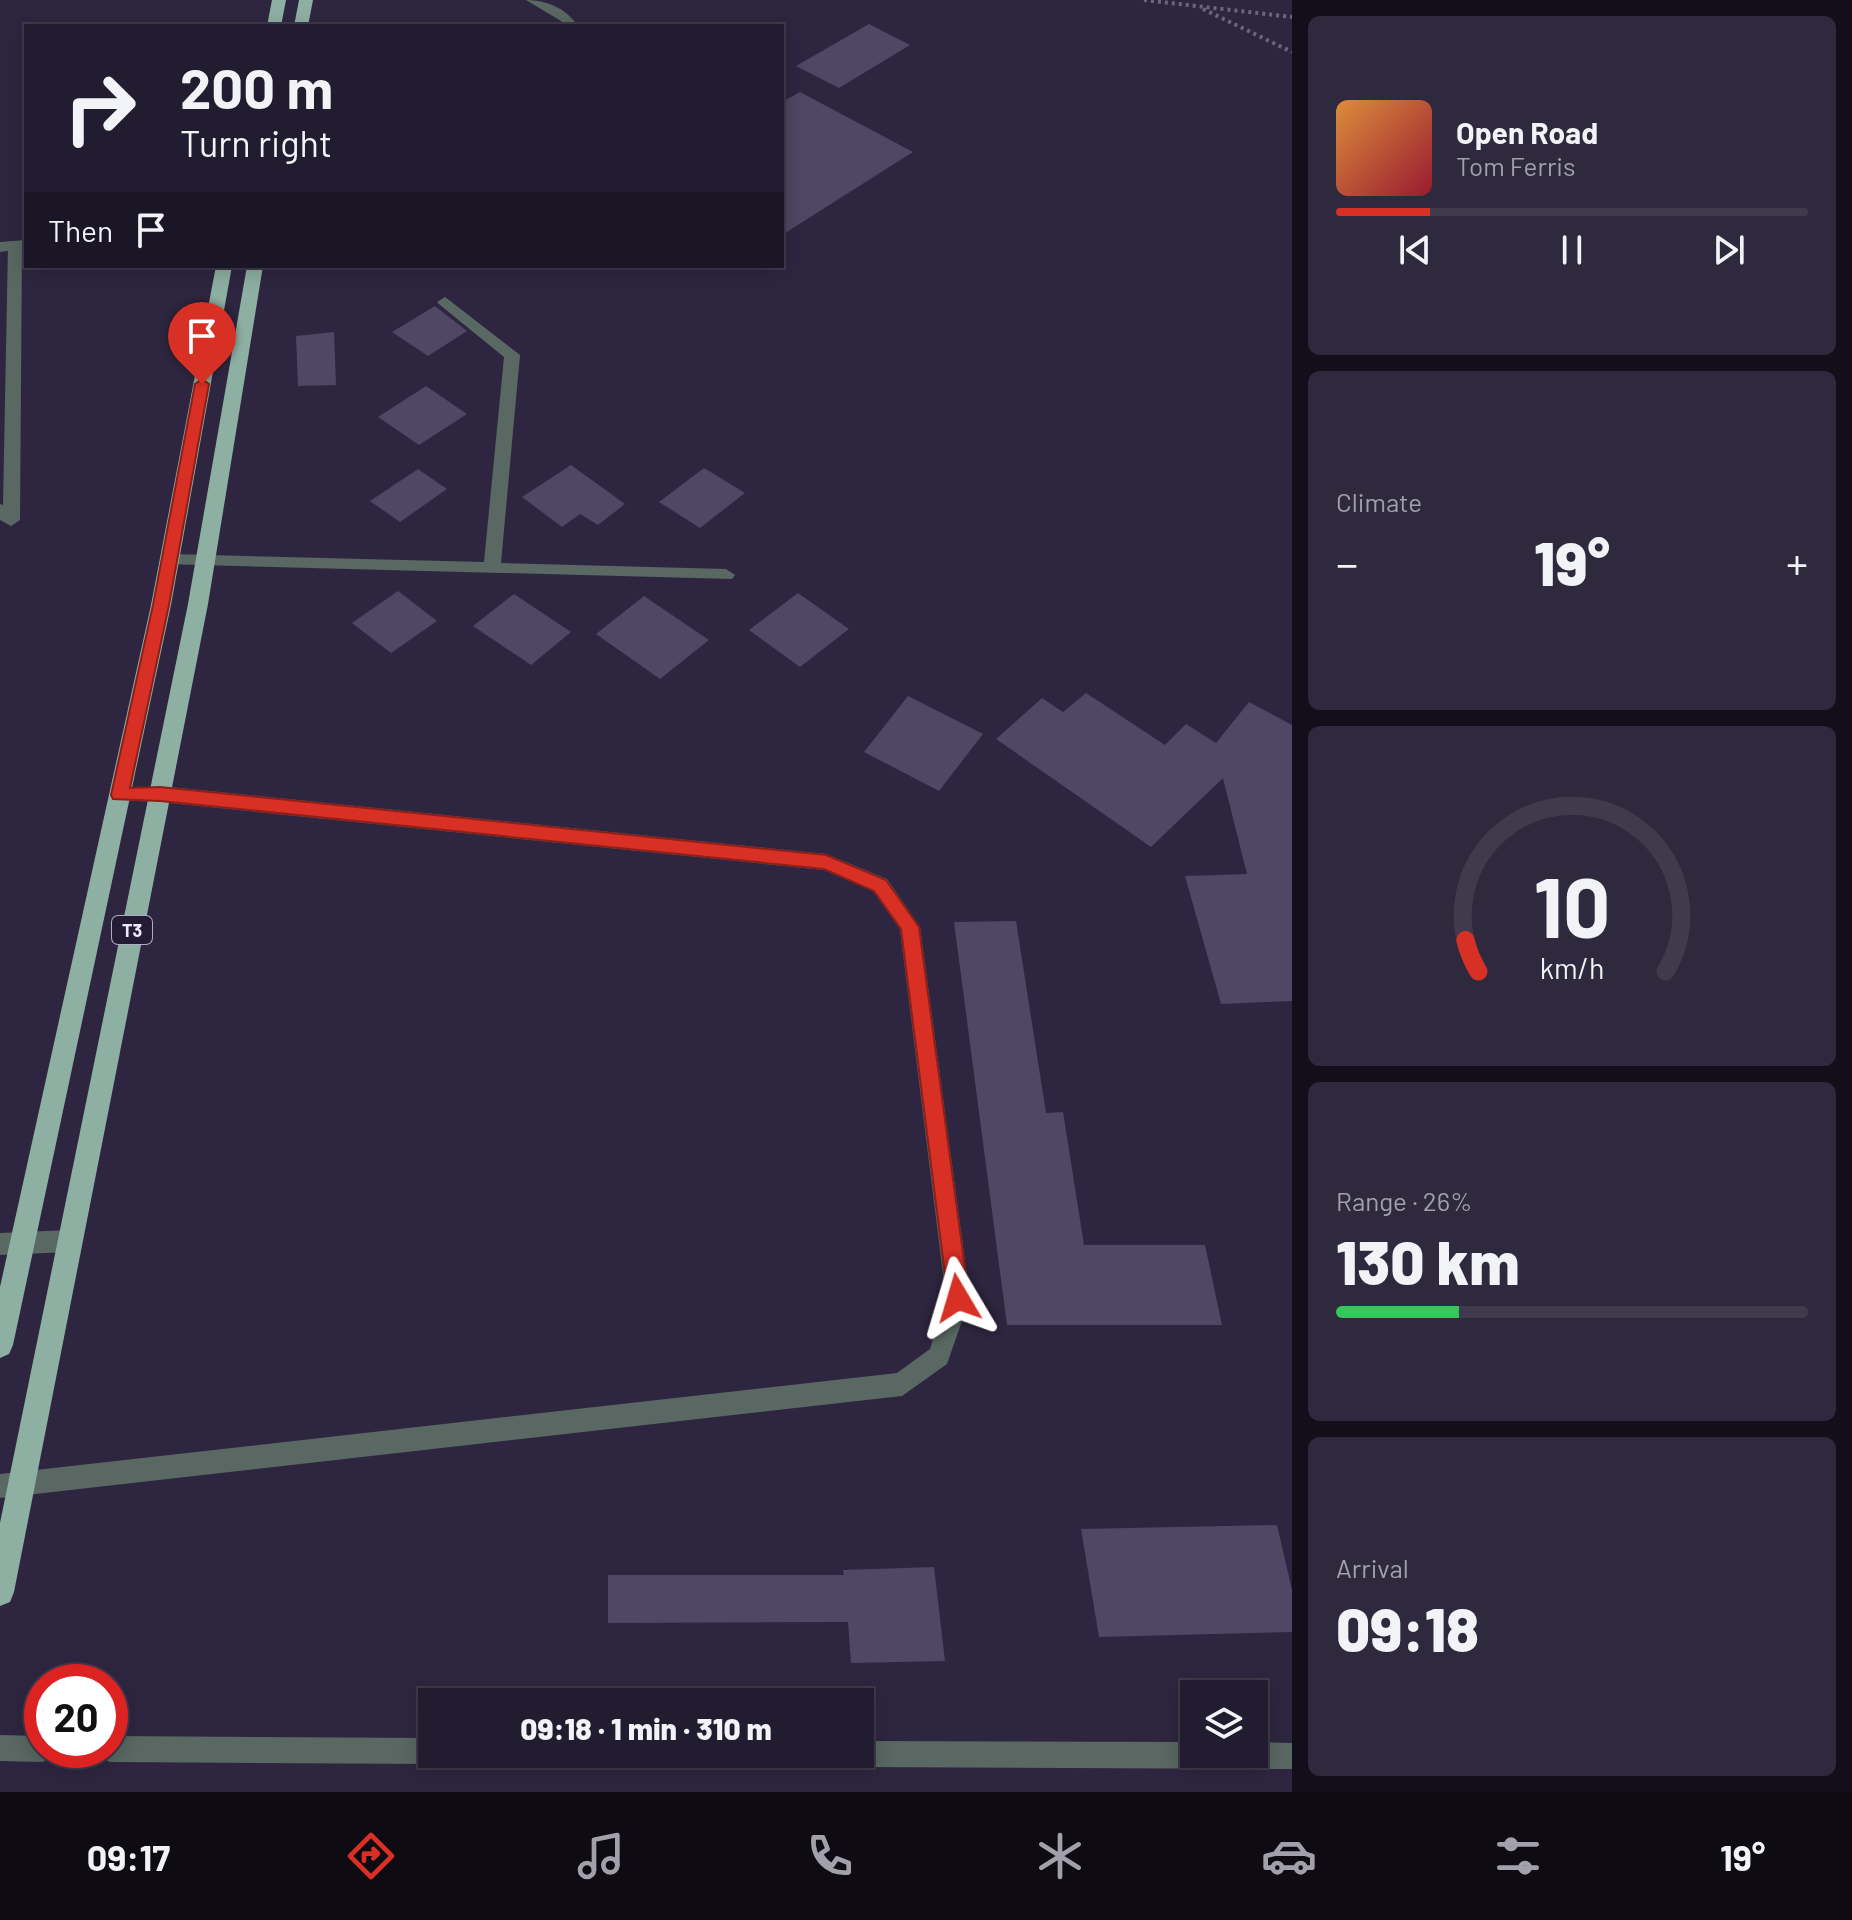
<!DOCTYPE html>
<html lang="en">
<head>
<meta charset="utf-8">
<style>
  :root { --surface:#221c30; --page:#2e293c; --text:#f1f3f6; --muted:#a2a1ab; --line:#3f3a4c; --accent:#d93025 }
  body { margin:0; font-family:Barlow,sans-serif; background:var(--page); color:var(--text); height:100vh; display:flex; flex-direction:column; font-size:30px; white-space:nowrap }
  * { box-sizing:border-box; margin:0 }
  p { font-size:26px; color:var(--muted) }
  .icon { flex:none; width:44px; height:44px; fill:none; stroke:currentColor; stroke-width:2; stroke-linecap:round; stroke-linejoin:round }
  .map { position:relative; flex:1; overflow:hidden }
  .sheet { display:flex; flex-direction:column; gap:16px; padding:16px; background:#130f1a; width:560px }
  .sheet>* { flex:none }
  .top-card { position:absolute; left:24px; top:24px; width:760px; height:244px; border-radius:0px; box-shadow:0 4px 20px #0003,0 0 0 2px var(--line); background:#221c30; color:var(--text); overflow:hidden }
  .fabs { position:absolute; left:1180px; top:1680px; display:grid; gap:16px }
  .fabs a { display:grid; place-items:center; width:88px; height:88px; border-radius:0px; background:var(--surface); box-shadow:0 4px 20px #0003,0 0 0 2px var(--line); font-size:40px }
  .speed { position:absolute; left:24px; top:1664px; display:flex; gap:16px; font-size:40px; font-weight:700; text-align:center }
  .speed>* { display:grid; place-content:center; width:104px; height:104px; border-radius:50%; background:var(--surface); box-shadow:0 4px 20px #0003,0 0 0 2px var(--line); line-height:1 }
  .speed .limit { border:12px solid #d22; background:#fff; color:#111 }
  .pin { position:absolute; display:grid; place-items:center; width:68px; height:68px; color:#fff; margin:-82px -34px; border-radius:50% 50% 50% 0; rotate:-45deg; box-shadow:0 0 8px #0007 }
  .pin .icon { rotate:45deg }
  .me { position:absolute; width:88px; margin:-44px; rotate:353deg; stroke-linejoin:round; filter:drop-shadow(0 0 6px #0008) }
  .turn { display:flex; align-items:center; gap:28px; height:168px; padding:0 24px; font-size:36px }
  .turn .icon { width:104px; height:104px; stroke-width:2.5 }
  .turn b { display:block; font-size:56px; line-height:68px }
  .then { display:flex; align-items:center; height:76px; padding:0 24px; background:#0003; gap:16px; font-size:30px }
  .big { font-size:60px; font-weight:800; line-height:1.1 }
  .sheet .card { flex:1; display:flex; flex-direction:column; justify-content:center; gap:12px; min-width:0; padding:0 28px; border-radius:12px; background:var(--page) }
  .sheet .dial { align-items:center; gap:0 }
  .dial svg { height:208px; overflow:visible; fill:none; stroke:var(--line); stroke-width:7; stroke-linecap:round; text-anchor:middle }
  .dial text { fill:var(--text); stroke:none }
  .song { display:flex; align-items:center; gap:24px }
  .cover { width:96px; height:96px; border-radius:12px; background:linear-gradient(135deg,hsl(30 70% 55%),hsl(350 70% 35%)) }
  .played { height:8px; border-radius:4px; background:linear-gradient(90deg,var(--accent) 20%,var(--line) 20%) }
  .keys { display:flex; justify-content:space-around; direction:ltr }
  .heat { display:flex; justify-content:space-between; align-items:center; font-size:44px; direction:ltr }
  .charge { height:12px; border-radius:6px; background:linear-gradient(90deg,#34c759 26%,var(--line) 0) }
  .trip { position:absolute; left:418px; top:1688px; width:456px; height:80px; border-radius:0px; background:var(--surface); box-shadow:0 4px 20px #0003,0 0 0 2px var(--line); font-weight:800; line-height:80px; text-align:center }
  .menu { display:flex; height:128px; justify-content:space-around; align-items:center; background:#0e0b13; color:var(--muted) }
  .menu .icon { width:56px; height:56px }
  .menu .current { color:var(--accent) }
  .menu b { font-size:36px; color:var(--text) }
  main { display:flex; flex:1; min-height:0 }
  .map>svg:first-child { display:block }
  .building { fill:#4f4763 }
  .lines { fill:none; stroke-linecap:round; stroke-linejoin:round }
  .path { stroke:#6c667d; stroke-width:4; stroke-dasharray:3 4; stroke-linecap:butt }
  .service { fill:#596862; fill-rule:evenodd }
  .minor { fill:#596862; fill-rule:evenodd }
  .trunk { fill:#8eb0a2; fill-rule:evenodd }
  .route { fill:#d93025; stroke:#8d1f18; stroke-width:2 }
  .labels { text-anchor:middle; dominant-baseline:central; stroke-width:8; stroke-linejoin:round; paint-order:stroke }
  .shield { fill:#241c35; stroke:#b1acbf; stroke-width:2 }
  .shield-label { font-size:18px; font-weight:bold; fill:#ede9fa }
</style>
</head>
<body>
<main>
<div class="map">
<svg width="1292" height="1792" viewBox="0 0 1292 1792">
  <rect width="100%" height="100%" fill="#2e2640"/>
  <path class="building" d="M869 24 910 45 839 88 796 66Z
    M800 92 913 152 782 235V102Z
    M435 306 467 331 428 356 392 332Z
    M334 332 336 385 298 386 296 336Z
    M426 386 467 414 419 445 378 417Z
    M571 465 625 504 598 525 580 514 562 527 522 497Z
    M704 468 745 493 700 528 659 502Z
    M418 469 447 489 400 522 370 501Z
    M398 591 437 621 391 653 352 623Z
    M798 593 849 629 800 667 749 630Z
    M514 594 571 632 531 665 473 626Z
    M644 596 709 640 660 679 596 634Z
    M1086 693 1165 745 1186 724 1216 743 1249 702 1292 725V1001L1221 1004 1185 876 1247 874 1223 778 1151 847 996 739 1042 698 1063 712Z
    M908 696 983 734 939 791 864 752Z
    M1016 921 1046 1113 1063 1112 1084 1245H1205L1222 1325H1007L954 922Z
    M1277 1525 1292 1590V1632L1099 1637 1081 1529Z
    M934 1567 945 1661 851 1663 848 1622 608 1623V1575H844L843 1570Z"/>
  <g class="lines">
    <path class="path" d="M1144 0 1292 17
      M1203 9 1292 52"/>
    <path class="service" d="M526 0C546 0 566 8 578 26H564L561 21Z
      M15 241 22 245 20 520 11 526 0 520V504L3 505 8 245Z
      M160 786 826 854 887 879 920 927 970 1298 947 1364 902 1396 0 1498V1474L897 1373 930 1349 946 1298 900 929 873 891 824 870 160 802 112 800 109 795 112 790Z"/>
    <path class="minor" d="M26 240V248L0 252V242Z
      M445 297 520 355 501 563 726 569 735 575 732 579 164 564 161 560 164 556 170 554 484 562 504 357 440 305 437 302Z
      M69 1230 77 1234 80 1241 77 1248 69 1252 0 1255V1233Z
      M0 1735 42 1736V1750H55L51 1758 42 1762 0 1761Z
      M110 1736 432 1738V1754H444L441 1760 432 1764 110 1762 101 1758 97 1750H110Z
      M860 1741 1194 1742V1754H1254V1742L1292 1743V1769L860 1767 851 1763 847 1754H860Z"/>
    <path class="trunk" d="M272 0H286L281 26H267Z
      M299 0H313L308 26H294Z
      M216 266H232L171 605 13 1345 9 1354 0 1358V1287L151 605Z
      M247 266H263L208 604 14 1592 10 1602 0 1606V1523L188 604Z"/>
  </g>
  <path class="route" d="M202 379 209 384 169 605 130 788 160 787 826 855 886 880 919 927 969 1298 966 1305 958 1308 951 1305 948 1298 901 929 874 891 824 869 160 801 113 799 111 795 153 605 195 384Z"/>
  <g class="labels">
    <rect class="shield" x="112" y="916" width="40" height="28" rx="6"/>
    <g class="shield-label">
      <text x="132" y="930">T3</text>
    </g>
  </g>
</svg>
<div class="fabs">
<a><svg class="icon" aria-label="layers" viewBox="0 0 24 24"><path d="M12 4l9 5-9 5-9-5zM3 14l9 5 9-5"/></svg></a>
</div>
<div class="speed"><div class="limit">20</div></div>
<div class="pin" style="left:202px;top:384px;background:#d93025"><svg class="icon" aria-label="arrive" viewBox="0 0 24 24"><path d="M6 21V4h12l-3 4 3 4H6"/></svg></div>
<svg class="me" style="left:958px;top:1298px" viewBox="-20 -20 40 40"><path d="M0-17L14 15 0 8-14 15z" fill="#d93025" stroke="#fff" stroke-width="4"/></svg>
<div class="trip">09:18 · 1 min · 310 m</div>
<div class="top-card">
<div class="turn"><svg class="icon" aria-label="right" viewBox="0 0 24 24"><path d="M7 20v-9h11M14 6l5 5-5 5"/></svg><div><b>200 m</b>Turn right</div></div>
<div class="then">Then<svg class="icon" aria-label="arrive" viewBox="0 0 24 24"><path d="M6 21V4h12l-3 4 3 4H6"/></svg></div>
</div>
</div>
<section class="sheet">
<div class="card">
<div class="song"><i class="cover"></i><div><b>Open Road</b><p>Tom Ferris</p></div></div>
<div class="played"></div>
<div class="keys"><svg class="icon" aria-label="previous" viewBox="0 0 24 24"><path d="M18 5L8 12l10 7zM5 5v14"/></svg><svg class="icon" aria-label="pause" viewBox="0 0 24 24"><path d="M8 5v14M16 5v14"/></svg><svg class="icon" aria-label="next" viewBox="0 0 24 24"><path d="M6 5l10 7-10 7zM19 5v14"/></svg></div>
</div>
<div class="card"><p>Climate</p>
<div class="heat"><a>−</a><b class="big">19°</b><a>+</a></div>
</div>
<div class="card dial"><svg viewBox="0 0 100 80">
<path d="M14 69A42 42 0 1 1 86 69"/>
<path d="M14 69A42 42 0 0 1 9 57" stroke="#d93025"/>
<text x="50" y="56" font-size="32" font-weight="700">10</text>
<text x="50" y="72" font-size="11">km/h</text>
</svg></div>
<div class="card"><p>Range · 26%</p><b class="big">130 km</b><div class="charge"></div></div>
<div class="card"><p>Arrival</p><b class="big">09:18</b></div>
</section>
</main>
<nav class="menu">
<b>09:17</b>
<svg class="icon current" aria-label="directions" viewBox="0 0 24 24"><path d="M12 3l9 9-9 9-9-9zM9 14v-3h6M13 9l2 2-2 2"/></svg>
<svg class="icon" aria-label="music" viewBox="0 0 24 24"><path d="M9 18V5l10-2v13"/><circle cx="6" cy="18" r="3"/><circle cx="16" cy="16" r="3"/></svg>
<svg class="icon" aria-label="phone" viewBox="0 0 24 24"><path d="M5 4h4l2 5-3 2q2 4 5 5l2-3 5 2v4C11 20 4 13 5 4z"/></svg>
<svg class="icon" aria-label="climate" viewBox="0 0 24 24"><path d="M12 3v18M4 7l16 10M4 17L20 7"/></svg>
<svg class="icon" aria-label="car" viewBox="0 0 24 24"><path d="M5 17H2v-5l4-1 3-4h7l3 4 3 1v5h-3M9 17h6M6 11h13"/><circle cx="7" cy="17" r="2"/><circle cx="17" cy="17" r="2"/></svg>
<svg class="icon" aria-label="filters" viewBox="0 0 24 24"><path d="M4 7h16M4 17h16"/><circle cx="9" cy="7" r="2"/><circle cx="15" cy="17" r="2"/></svg>
<b>19°</b>
</nav>
</body>
</html>
